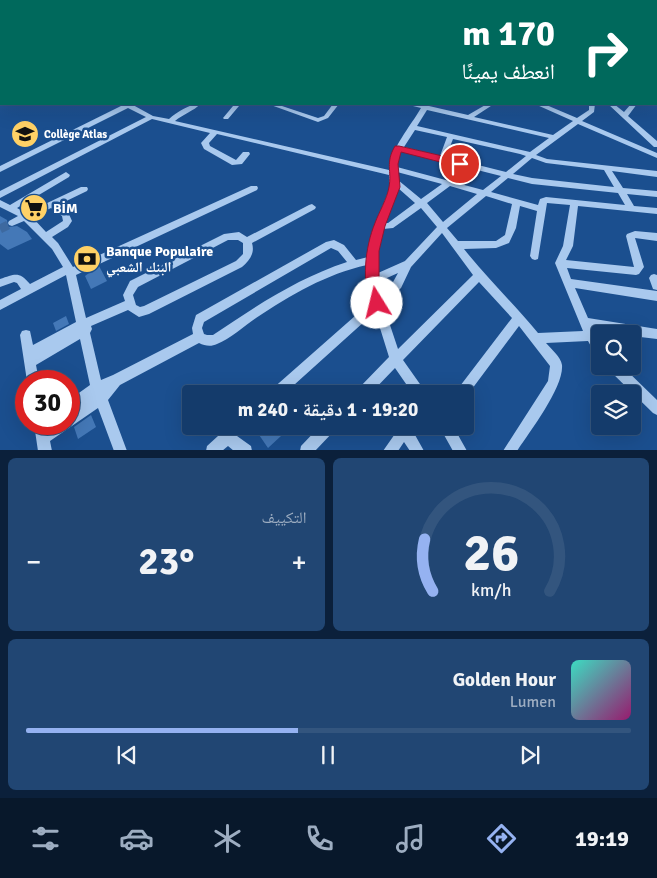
<!DOCTYPE html>
<html lang="ar">
<head>
<meta charset="utf-8">
<style>
  :root { --surface:#143b6b; --page:#214673; --text:#f1f3f6; --muted:#9dadc1; --line:#33557e; --accent:#95b2f1 }
  body { margin:0; font-family:Signika,"Noto Naskh Arabic",sans-serif; background:var(--page); color:var(--text); direction:rtl; height:100vh; display:flex; flex-direction:column; font-size:19px; white-space:nowrap }
  * { box-sizing:border-box; margin:0 }
  p { font-size:16px; color:var(--muted) }
  .icon { flex:none; width:28px; height:28px; fill:none; stroke:currentColor; stroke-width:2; stroke-linecap:round; stroke-linejoin:round }
  .map { position:relative; height:450px; overflow:hidden; direction:ltr }
  .panel { display:flex; flex-direction:column; gap:8px; padding:8px; background:#0b203b; flex:1 }
  .panel>* { flex:none }
  .guide { position:absolute; left:0px; top:0px; width:658px; height:105px; box-shadow:0 5px 20px #0002,0 0 0 1px var(--line); direction:rtl; background:#00695c; color:#fff; overflow:hidden }
  .buttons { position:absolute; left:591px; top:325px; display:grid; gap:10px }
  .buttons a { display:grid; place-items:center; width:50px; height:50px; border-radius:5px; background:var(--surface); box-shadow:0 5px 20px #0002,0 0 0 1px var(--line); font-size:25px }
  .speed { position:absolute; left:15px; top:370px; display:flex; gap:10px; font-size:25px; font-weight:700; text-align:center }
  .speed>* { display:grid; place-content:center; width:65px; height:65px; border-radius:50%; background:var(--surface); box-shadow:0 5px 20px #0002,0 0 0 1px var(--line); line-height:1 }
  .speed .limit { border:8px solid #d22; background:#fff; color:#111 }
  .pin { position:absolute; display:grid; place-items:center; width:42px; height:42px; color:#fff; margin:-21px; border:2px solid #fff; border-radius:50%; box-shadow:0 1px 5px #0007 }
  .me { position:absolute; width:55px; margin:-28px; rotate:351deg; stroke-linejoin:round; filter:drop-shadow(0 0 4px #0008) }
  .turn { display:flex; align-items:center; gap:18px; height:105px; padding:0 20px; font-size:22px }
  .turn .icon { width:65px; height:65px; stroke-width:2.5 }
  .turn b { display:block; font-size:35px; line-height:42px }
  .big { font-size:38px; font-weight:800; line-height:1.1 }
  .panel .card { flex:1; display:flex; flex-direction:column; justify-content:center; gap:8px; min-width:0; padding:0 18px; border-radius:8px; background:var(--page) }
  .panel .dial { align-items:center; gap:0 }
  .dial svg { height:130px; overflow:visible; fill:none; stroke:var(--line); stroke-width:7; stroke-linecap:round; text-anchor:middle }
  .dial text { fill:var(--text); stroke:none }
  .song { display:flex; align-items:center; gap:15px }
  .cover { width:60px; height:60px; border-radius:8px; background:linear-gradient(135deg,hsl(170 70% 55%),hsl(320 70% 35%)) }
  .played { height:5px; border-radius:2px; background:linear-gradient(90deg,var(--accent) 45%,var(--line) 45%) }
  .keys { display:flex; justify-content:space-around; direction:ltr }
  .heat { display:flex; justify-content:space-between; align-items:center; font-size:28px; direction:ltr }
  .panel .tiles { flex:1; display:grid; gap:8px; grid-template-columns:1fr 1fr }
  .card:last-child { grid-column:span 2 }
  .trip { position:absolute; left:182px; top:385px; width:292px; height:50px; border-radius:5px; background:var(--surface); box-shadow:0 5px 20px #0002,0 0 0 1px var(--line); font-weight:800; line-height:50px; text-align:center; direction:rtl }
  .dock { display:flex; height:80px; justify-content:space-around; align-items:center; background:#08182b; color:var(--muted) }
  .dock .icon { width:35px; height:35px }
  .dock .active { color:var(--accent) }
  .dock b { font-size:22px; color:var(--text) }
  .map>svg:first-child { display:block }
  .building { fill:#4478b7 }
  .lines { fill:none; stroke-linecap:round; stroke-linejoin:round }
  .minor-tunnel { stroke:#3d69a0; stroke-width:9; stroke-dasharray:9 5; stroke-linecap:butt }
  .minor { fill:#a9c9ee; fill-rule:evenodd }
  .route { fill:#e11d48; stroke:#92132f }
  .labels { text-anchor:middle; dominant-baseline:central; stroke-width:5; stroke-linejoin:round; paint-order:stroke }
  .far-poi-label { font-size:11px; font-weight:bold; fill:#fff; stroke:#1b4f8f; text-anchor:start }
  .poi-label { font-size:14px; font-weight:bold; fill:#fff; stroke:#1b4f8f; text-anchor:start }
</style>
</head>
<body>
<div class="map">
<svg width="657" height="451" viewBox="0 0 657 451">
  <rect width="100%" height="100%" fill="#1b4f8f"/>
  <path class="building" d="M0 216 7 220 8 227 17 226 27 232 32 239 8 250 0 244Z
    M90 245 95 255 84 260 81 249Z
    M99 266 107 281 91 289 85 276 89 273V271Z
    M66 316 69 324 56 331 53 323Z
    M91 415 96 427 78 439 74 427Z
    M253 426H274L281 436 268 448Z"/>
  <g class="lines">
    <path class="minor-tunnel" d="M0 229 12 223"/>
    <path class="minor" d="M0 85 1 86V91H0Z
      M0 102 4 104 3 105 0 106Z
      M122 104H134L133 105 153 116 169 119C177 112 189 104 200 104 194 111 183 114 175 121L389 170C391 148 410 127 421 108L409 105 408 104 423 105 430 104 429 106 468 115 487 104H494L474 117 553 135 573 121 537 105 536 104H544L577 118 589 110V104H595L594 112 582 121 657 153V158L578 124 536 155 547 159 657 171V177L612 171 623 188 657 191V197L627 194 634 206 657 208V214L578 206 573 246 566 260 634 267 626 236 627 234 635 231 657 233V241L635 238 644 267 639 274 636 275 567 268 571 279 657 291V301L575 288 588 318 657 329V339L632 336V334H621L594 330 600 340V357L596 355 588 341 546 343C551 349 561 357 562 365 564 387 530 431 517 451H503L548 381 550 366 519 326 466 397V394H455L457 390 512 318 479 282 403 360 427 394H413L395 368 370 394H355L357 390 389 357 375 312 284 394H269L271 390 372 301 367 265C326 274 291 295 256 318 244 326 230 339 217 344 211 347 205 346 199 343L120 385 108 400 127 451H114L98 408 50 441 52 451H38L34 424H46L47 428 53 424H69V400L90 385 80 339 36 365 39 381H27L20 335 22 331 26 330 30 331 33 345 76 322 66 275 0 310V300L21 289 17 283 14 282 0 287V279C15 274 19 271 30 284L63 267 52 249 24 221 12 226 9 225 8 223 9 221 18 216 0 207V200L10 205 66 172 70 175 69 177 17 208 26 213 81 187H87L88 189 87 191 58 205 68 212 72 221 68 227 52 237 58 243 73 267 251 186H257L258 188 257 190 76 275 86 318 125 301 123 295 130 281 224 234 239 232 247 237 309 205 312 204 316 207 315 209 252 243C255 253 250 260 242 267L149 314 139 317 128 310 91 326 92 329 90 333 101 380 113 375 193 334 192 328 196 315 326 242 334 240 344 245 356 260 368 257 375 226 390 187 389 175 217 134 209 143 210 146 236 160 243 152H249L250 154 242 164 232 165 204 149 201 143 210 133 152 119 0 198V191L146 117 128 108 0 172V166L123 105ZM427 110 549 138 530 152 417 126ZM415 130 447 137 440 156 404 147ZM453 139 520 154 526 156 506 172 446 157ZM402 151 501 176 483 190 397 167 399 156ZM532 158 546 163 604 170 614 187 532 178 513 174ZM397 172 442 184 421 199 398 180ZM508 178 532 184 618 193 625 205 546 197 540 199 538 205 491 192ZM450 186 477 194 443 222 427 203ZM398 188 415 203 388 223H385ZM486 196 512 204 505 235 496 241H458L447 228ZM547 203 570 205 563 246 555 263 583 331 538 333C514 304 487 278 464 249L496 248 509 243 516 228 520 206 537 211 530 256 532 259 535 260 538 259ZM51 208 62 216 63 221 46 232 32 217ZM421 208 437 227 405 261 378 273 377 260 383 229 393 228ZM442 233 473 275 398 349 383 304 401 288 411 267ZM228 240H238L243 243V254L236 261 144 306 140 307 136 305 133 295 138 287ZM331 248 338 251 347 262C298 278 256 306 213 335H207L204 334 202 328 204 322ZM398 273 393 282 380 293 378 282Z
      M231 104H237L239 106 228 119H224L223 118 233 106Z
      M268 104H276L318 118 324 116 333 104H339L328 118 318 122Z
      M608 104H614L624 112 631 104H637L628 116 657 141V147H654Z
      M654 274 657 275V290L653 289 649 278 651 275Z
      M607 366H622L657 400V415L653 413 609 370Z
      M229 426H245L244 431 237 436 251 446 252 451H234L228 446 222 451H206L207 446Z
      M320 426H335L334 431 315 451H300L301 446Z
      M395 426H410L424 451H410L404 442 398 451H383L397 431Z
      M439 426H453L467 451H453Z"/>
  </g>
  <linearGradient id="sky" x2="0" y2="1"><stop stop-color="#0f2b4f"/><stop offset="0.46" stop-color="#39639b"/><stop offset="1" stop-color="#39639b" stop-opacity="0"/></linearGradient>
  <rect width="657" height="116" fill="url(#sky)"/>
  <path class="route" d="M395 146H399L460 160 465 164 460 167 401 152 398 164 400 187 385 226 379 251V280L383 303 381 307 377 309 372 307C361 283 365 247 375 223 379 212 387 199 389 187 392 171 385 163 395 146Z"/>
  <defs>
    <g id="school-disc" transform="scale(1.4375)"><circle r="9.5" fill="#ffd166" stroke="#1b4f8f"/><path d="M0-5L7-2L0 1L-7-2ZM-4 1L0 2.5L4 1V4Q0 6-4 4Z" fill="#111"/></g>
    <g id="supermarket-disc" transform="scale(1.4375)"><circle r="9.5" fill="#ffd166" stroke="#1b4f8f"/><path d="M-6-5.5h2.5l.6 2H6L4.5 2H-2.5L-4.4-4H-6ZM-1.5 3.2a1.3 1.3 0 1 0 .1 0ZM3 3.2a1.3 1.3 0 1 0 .1 0Z" fill="#111"/></g>
    <g id="bank-disc" transform="scale(1.4375)"><circle r="9.5" fill="#ffd166" stroke="#1b4f8f"/><path d="M-6-4H6V4H-6ZM0-2.3a2.3 2.3 0 1 0 0 4.6a2.3 2.3 0 1 0 0-4.6Z" fill="#111"/></g>
  </defs>
  <g fill-rule="evenodd">
    <use href="#school-disc" x="25" y="134"/>
    <use href="#supermarket-disc" x="34" y="208"/>
    <use href="#bank-disc" x="87" y="259"/>
  </g>
  <g class="labels">
    <g class="far-poi-label">
      <text x="44" y="134">Collège Atlas</text>
    </g>
    <g class="poi-label">
      <text x="53" y="208">BİM</text>
      <text x="106" y="251">Banque Populaire<tspan x="106" dy="16">البنك الشعبي</tspan></text>
    </g>
  </g>
</svg>
<div class="buttons">
<a><svg class="icon" aria-label="search" viewBox="0 0 24 24"><circle cx="10" cy="10" r="6"/><path d="M15 15l6 6"/></svg></a>
<a><svg class="icon" aria-label="layers" viewBox="0 0 24 24"><path d="M12 4l9 5-9 5-9-5zM3 14l9 5 9-5"/></svg></a>
</div>
<div class="speed"><div class="limit">30</div></div>
<div class="pin" style="left:460px;top:164px;background:#d93025"><svg class="icon" aria-label="arrive" viewBox="0 0 24 24"><path d="M6 21V4h12l-3 4 3 4H6"/></svg></div>
<svg class="me" style="left:377px;top:303px" viewBox="-20 -20 40 40"><circle r="19" fill="#fff"/><path d="M0-13L10 11 0 6-10 11z" fill="#e11d48"/></svg>
<div class="trip">19:20 · 1 دقيقة · 240 m</div>
<div class="guide">
<div class="turn"><svg class="icon" aria-label="right" viewBox="0 0 24 24"><path d="M7 20v-9h11M14 6l5 5-5 5"/></svg><div><b>170 m</b>انعطف يمينًا</div></div>
</div>
</div>
<section class="panel">
<div class="tiles">
<div class="card dial"><svg viewBox="0 0 100 80">
<path d="M14 69A42 42 0 1 1 86 69"/>
<path d="M14 69A42 42 0 0 1 9 37" stroke="#95b2f1"/>
<text x="50" y="56" font-size="32" font-weight="700">26</text>
<text x="50" y="72" font-size="11">km/h</text>
</svg></div>
<div class="card"><p>التكييف</p>
<div class="heat"><a>−</a><b class="big">23°</b><a>+</a></div>
</div>
<div class="card">
<div class="song"><i class="cover"></i><div><b>Golden Hour</b><p>Lumen</p></div></div>
<div class="played"></div>
<div class="keys"><svg class="icon" aria-label="previous" viewBox="0 0 24 24"><path d="M18 5L8 12l10 7zM5 5v14"/></svg><svg class="icon" aria-label="pause" viewBox="0 0 24 24"><path d="M8 5v14M16 5v14"/></svg><svg class="icon" aria-label="next" viewBox="0 0 24 24"><path d="M6 5l10 7-10 7zM19 5v14"/></svg></div>
</div>
</div>
</section>
<nav class="dock">
<b>19:19</b>
<svg class="icon active" aria-label="directions" viewBox="0 0 24 24"><path d="M12 3l9 9-9 9-9-9zM9 14v-3h6M13 9l2 2-2 2"/></svg>
<svg class="icon" aria-label="music" viewBox="0 0 24 24"><path d="M9 18V5l10-2v13"/><circle cx="6" cy="18" r="3"/><circle cx="16" cy="16" r="3"/></svg>
<svg class="icon" aria-label="phone" viewBox="0 0 24 24"><path d="M5 4h4l2 5-3 2q2 4 5 5l2-3 5 2v4C11 20 4 13 5 4z"/></svg>
<svg class="icon" aria-label="climate" viewBox="0 0 24 24"><path d="M12 3v18M4 7l16 10M4 17L20 7"/></svg>
<svg class="icon" aria-label="car" viewBox="0 0 24 24"><path d="M5 17H2v-5l4-1 3-4h7l3 4 3 1v5h-3M9 17h6M6 11h13"/><circle cx="7" cy="17" r="2"/><circle cx="17" cy="17" r="2"/></svg>
<svg class="icon" aria-label="filters" viewBox="0 0 24 24"><path d="M4 7h16M4 17h16"/><circle cx="9" cy="7" r="2"/><circle cx="15" cy="17" r="2"/></svg>
</nav>
</body>
</html>
